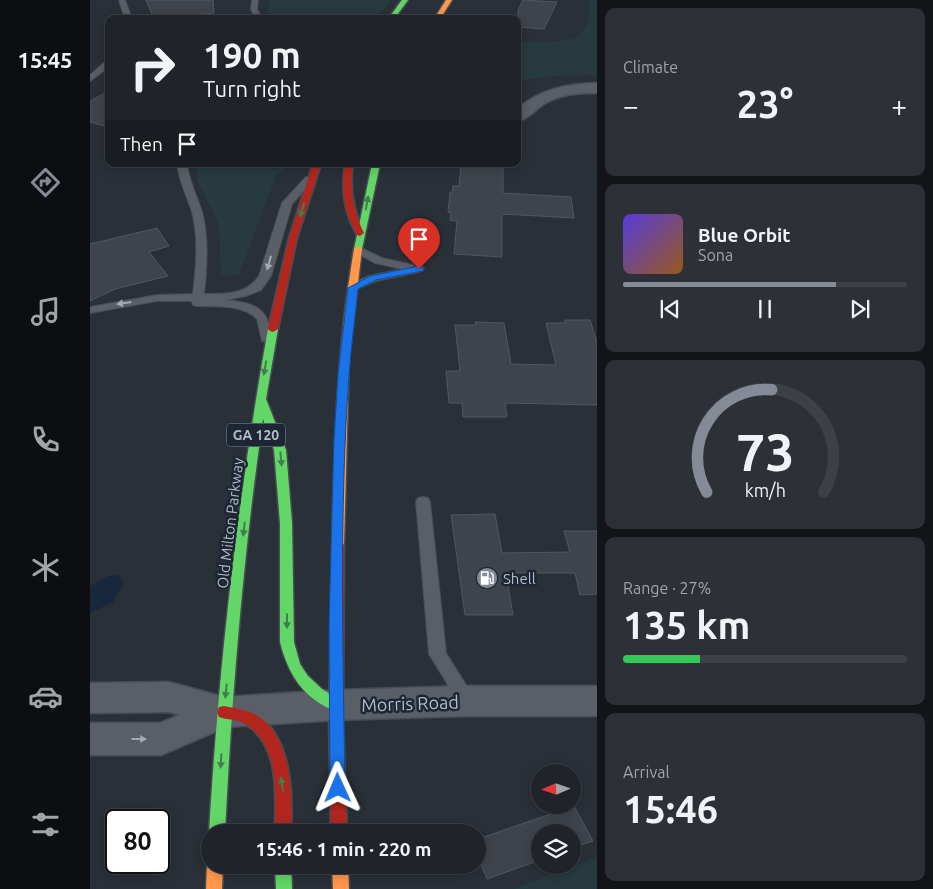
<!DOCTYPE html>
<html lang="en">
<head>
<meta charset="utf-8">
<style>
  :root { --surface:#20242a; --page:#2d3036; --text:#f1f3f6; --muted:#a2a4a8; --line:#3d4147; --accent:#848b96 }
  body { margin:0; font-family:Ubuntu,sans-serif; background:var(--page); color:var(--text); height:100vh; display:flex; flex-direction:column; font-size:19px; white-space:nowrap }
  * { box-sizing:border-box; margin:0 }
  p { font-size:16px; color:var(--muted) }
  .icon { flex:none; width:28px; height:28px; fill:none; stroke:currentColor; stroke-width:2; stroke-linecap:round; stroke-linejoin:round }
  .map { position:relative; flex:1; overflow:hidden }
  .details { display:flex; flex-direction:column; gap:8px; padding:8px; background:#121417; width:336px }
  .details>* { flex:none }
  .banner { position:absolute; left:15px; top:15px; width:416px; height:152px; border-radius:10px; box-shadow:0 2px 12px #0003,0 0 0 1px var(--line); background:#20242a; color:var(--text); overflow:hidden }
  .needle { width:32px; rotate:268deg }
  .controls { position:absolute; left:441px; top:764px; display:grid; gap:10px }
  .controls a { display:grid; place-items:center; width:50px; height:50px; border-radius:50%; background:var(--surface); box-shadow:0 2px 12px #0003,0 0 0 1px var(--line); font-size:25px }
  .speed { position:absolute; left:15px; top:809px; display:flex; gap:10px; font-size:25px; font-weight:700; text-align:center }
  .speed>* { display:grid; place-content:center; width:65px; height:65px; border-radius:50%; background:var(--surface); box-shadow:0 2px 12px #0003,0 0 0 1px var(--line); line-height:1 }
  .speed .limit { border:2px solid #111; border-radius:8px; background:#fff; color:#111 }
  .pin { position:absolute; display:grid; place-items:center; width:42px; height:42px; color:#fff; margin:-51px -21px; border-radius:50% 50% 50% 0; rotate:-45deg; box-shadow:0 0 5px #0007 }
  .pin .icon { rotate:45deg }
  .me { position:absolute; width:55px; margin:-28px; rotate:359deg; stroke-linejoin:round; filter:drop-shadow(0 0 4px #0008) }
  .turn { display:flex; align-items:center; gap:18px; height:105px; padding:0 15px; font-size:22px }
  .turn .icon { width:65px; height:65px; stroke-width:2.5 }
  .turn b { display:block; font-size:35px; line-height:42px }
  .then { display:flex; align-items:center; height:48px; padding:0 15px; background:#0003; gap:10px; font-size:19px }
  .big { font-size:38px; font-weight:600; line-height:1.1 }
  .details .widget { flex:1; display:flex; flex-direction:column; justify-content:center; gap:8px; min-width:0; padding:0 18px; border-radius:10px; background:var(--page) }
  .details .dial { align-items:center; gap:0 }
  .dial svg { height:130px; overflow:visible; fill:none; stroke:var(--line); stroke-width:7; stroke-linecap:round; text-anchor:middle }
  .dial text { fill:var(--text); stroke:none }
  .song { display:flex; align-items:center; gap:15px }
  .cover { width:60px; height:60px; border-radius:8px; background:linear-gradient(135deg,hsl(250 70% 55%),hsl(30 70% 35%)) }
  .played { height:5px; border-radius:2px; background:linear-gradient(90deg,var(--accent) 75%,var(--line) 75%) }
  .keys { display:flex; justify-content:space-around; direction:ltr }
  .heat { display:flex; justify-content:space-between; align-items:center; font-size:28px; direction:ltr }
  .charge { height:8px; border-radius:4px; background:linear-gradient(90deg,#34c759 27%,var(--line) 0) }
  .trip { position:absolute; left:111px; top:824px; width:285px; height:50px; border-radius:25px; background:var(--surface); box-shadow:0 2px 12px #0003,0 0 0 1px var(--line); font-weight:600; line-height:50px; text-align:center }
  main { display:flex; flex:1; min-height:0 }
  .dock { display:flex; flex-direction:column; width:90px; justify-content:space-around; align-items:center; background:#0d0e11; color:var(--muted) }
  .dock .icon { width:35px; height:35px }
  .dock .selected { color:var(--accent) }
  .dock b { font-size:22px; color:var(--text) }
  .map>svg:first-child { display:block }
  .green { fill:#273a3e }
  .water { fill:#19273c }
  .building { fill:#3f444c; stroke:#52575f }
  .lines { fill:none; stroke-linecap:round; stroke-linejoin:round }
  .lane-casing { stroke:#484c55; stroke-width:2 }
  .street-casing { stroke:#484c55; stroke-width:3 }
  .fast-casing { stroke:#474c53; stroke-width:3 }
  .slow-casing { stroke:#474c53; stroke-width:3 }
  .jam-casing { stroke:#474c53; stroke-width:3 }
  .lane { fill:#5a5e66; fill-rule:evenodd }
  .street { fill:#5a5e66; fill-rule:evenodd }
  .fast { fill:#63d668; fill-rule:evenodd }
  .slow { fill:#ff974d; fill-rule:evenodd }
  .jam { fill:#b3261e; fill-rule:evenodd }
  .oneway { fill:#407e4e }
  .oneway2 { fill:#a2a9b5 }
  .route { fill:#1a73e8; stroke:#114b97 }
  .labels { text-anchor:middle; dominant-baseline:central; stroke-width:5; stroke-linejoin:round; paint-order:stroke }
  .shield { fill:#1d2633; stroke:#878f9c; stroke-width:1 }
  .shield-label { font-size:14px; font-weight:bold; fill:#b4bcc9 }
  .street-label { font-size:15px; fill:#b4bcc9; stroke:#1d2633 }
  .poi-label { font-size:15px; fill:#b4bcc9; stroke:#1d2633; text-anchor:start }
  .near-street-label { font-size:18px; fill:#b4bcc9; stroke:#1d2633 }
</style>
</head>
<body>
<main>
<nav class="dock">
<b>15:45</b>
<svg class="icon selected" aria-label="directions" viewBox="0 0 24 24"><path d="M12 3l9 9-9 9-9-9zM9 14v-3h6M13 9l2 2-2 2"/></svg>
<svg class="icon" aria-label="music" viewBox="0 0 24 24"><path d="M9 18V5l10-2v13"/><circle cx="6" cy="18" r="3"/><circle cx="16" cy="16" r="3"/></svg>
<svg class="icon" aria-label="phone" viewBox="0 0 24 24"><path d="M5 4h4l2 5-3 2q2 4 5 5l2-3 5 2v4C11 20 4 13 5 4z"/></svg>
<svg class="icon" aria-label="climate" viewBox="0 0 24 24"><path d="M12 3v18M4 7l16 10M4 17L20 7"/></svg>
<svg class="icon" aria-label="car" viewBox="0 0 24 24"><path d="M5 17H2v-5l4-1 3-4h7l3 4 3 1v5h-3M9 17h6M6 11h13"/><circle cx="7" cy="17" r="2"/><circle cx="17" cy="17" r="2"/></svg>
<svg class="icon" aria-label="filters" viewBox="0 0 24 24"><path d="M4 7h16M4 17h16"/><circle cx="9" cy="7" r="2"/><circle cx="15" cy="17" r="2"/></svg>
</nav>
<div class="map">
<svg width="507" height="889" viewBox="0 0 507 889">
  <rect width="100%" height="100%" fill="#2a3038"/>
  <path class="green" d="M180 0H301L286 19H181L177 12Z
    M497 0H507V75L463 76 428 81V42C444 41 479 45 492 33 495 30 497 23 498 19 500 13 501 5 497 0Z
    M108 164H198L196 169 186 176 149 275 131 276 129 225 107 180Z
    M507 857V889H424Z"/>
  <path class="water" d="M29 575 34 583 23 602 0 613V586L18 576Z"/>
  <path class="building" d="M56 0H123L124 13 64 19Z
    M433 0 467 2 454 29 428 27V10Z
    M19 91V127L0 122V101Z
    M371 164H413V193L481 197 484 218 412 214V257L364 254 367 221 360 220 361 213 358 212 360 192 362 193 363 186H369Z
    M67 228 79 246 59 252 78 276 25 289 0 301V244Z
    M475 320H500L507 342V405L415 403 417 417H373L372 403H359L356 371H370L365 325H386L385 322 414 323 421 364 466 365 456 323H475Z
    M405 514 412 553 480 552 474 531H507V594L490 595 485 573H416L423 615H375L361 515Z
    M484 806 503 841 482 848V832H450V860L397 879 388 857V839Z"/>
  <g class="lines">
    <g class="lane-casing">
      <path id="lane" d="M29 0H35L42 19H35Z
        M162 0H168L167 10 173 19H166L161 10Z
        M16 61H19V67L0 81V75Z
        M87 164H97C99 181 107 196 112 212 119 238 117 268 114 294 135 294 156 295 169 276L192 203 216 177H222L224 179 202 204 181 276 171 290 156 296 135 300C165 303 178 307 182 338L180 341H172L167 319C152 304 127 307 107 306L103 305 102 301H67L0 313V307L67 295 103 294C106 268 109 238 102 212 97 196 89 181 87 164Z
        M269 247 292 258 323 265 324 267H333L334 269 329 272 286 281 267 289H259L257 287 259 285 279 276 312 269 285 263 265 252 264 250 265 248Z
        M333 497 338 498 340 502 356 653 386 701 383 706 377 709 371 706 339 654 326 502 328 498Z"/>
    </g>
    <g class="street-casing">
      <path id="street" d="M507 83V93C488 93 470 94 454 104 445 110 438 119 428 121V108C452 89 476 84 507 83Z
        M79 682 134 697 246 690 377 686H507V716H377L246 720 136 727 71 755H0V723H70L90 715 79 712 0 713V683Z"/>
    </g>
    <g class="fast-casing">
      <path id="fast" d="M312 0H318L304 19H298Z
        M282 164H290L272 249 268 252 264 249Z
        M183 326 188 329 176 399 196 450 202 523 204 642 210 664 218 676 232 689 251 701 253 705 251 709 246 711C214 700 198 674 190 642V523L184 450 173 419C153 556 142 694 135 832H120V835L119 832C129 663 148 496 178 329Z
        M185 865H201L202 889H186Z"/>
    </g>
    <g class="slow-casing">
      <path id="slow" d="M356 0H362L350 19H344Z
        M268 246 272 249 259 359 254 545 252 548H244L242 545C244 446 247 347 264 249Z
        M120 859V865H133L132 889H116L117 865Z
        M242 865H258L259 889H243Z"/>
    </g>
    <g class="jam-casing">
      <path id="jam" d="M223 164H231L207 238 188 329 183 332 180 331 178 329 199 238Z
        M255 164H263C259 189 263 210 274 233L270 236 267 235C254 213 251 189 255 164Z
        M248 540 252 542 254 545 253 719 257 832H241L239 719 242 545 244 542Z
        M134 706C144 708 154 709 164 714 202 733 203 796 201 832H185C185 797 191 745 155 724 148 719 137 720 129 717L127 712 129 707Z"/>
    </g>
    <use href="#lane" class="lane"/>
    <use href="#street" class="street"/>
    <use href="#fast" class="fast"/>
    <use href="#slow" class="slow"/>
    <use href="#jam" class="jam"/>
  </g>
  <defs><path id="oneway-solid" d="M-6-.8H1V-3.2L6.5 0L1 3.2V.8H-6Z" transform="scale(1.25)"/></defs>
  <g class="oneway">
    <use href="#oneway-solid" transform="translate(277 203) rotate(-80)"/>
    <use href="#oneway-solid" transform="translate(212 210) rotate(107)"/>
    <use href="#oneway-solid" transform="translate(175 368) rotate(100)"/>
    <use href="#oneway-solid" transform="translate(191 459) rotate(85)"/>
    <use href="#oneway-solid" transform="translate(154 529) rotate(96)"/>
    <use href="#oneway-solid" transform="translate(197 621) rotate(90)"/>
    <use href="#oneway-solid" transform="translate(136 691) rotate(96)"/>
    <use href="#oneway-solid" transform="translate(131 761) rotate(93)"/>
    <use href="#oneway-solid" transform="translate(192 784) rotate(-99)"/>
  </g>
  <g class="oneway2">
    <use href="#oneway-solid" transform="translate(179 263) rotate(106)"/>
    <use href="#oneway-solid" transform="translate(34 303) rotate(172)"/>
    <use href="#oneway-solid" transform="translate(49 739)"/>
  </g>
  <path class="route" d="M329 266 334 269 333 271 286 280 268 289C265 318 261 347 259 375 249 512 253 651 255 788L253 793 248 795 242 793 240 788 239 626 244 440 248 375 258 288 280 276Z"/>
  <defs>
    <g id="fuel-disc" transform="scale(1.125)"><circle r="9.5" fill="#848b96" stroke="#1d2633"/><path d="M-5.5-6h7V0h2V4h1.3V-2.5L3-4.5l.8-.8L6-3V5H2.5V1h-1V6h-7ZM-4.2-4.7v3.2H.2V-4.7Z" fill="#fff"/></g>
  </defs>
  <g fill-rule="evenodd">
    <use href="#fuel-disc" x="397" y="578"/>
  </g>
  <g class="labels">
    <rect class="shield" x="137" y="423.5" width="58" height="23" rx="4"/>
    <g class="shield-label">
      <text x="166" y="435">GA 120</text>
    </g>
    <g class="street-label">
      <text transform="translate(140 523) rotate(-83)">Old Milton Parkway</text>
    </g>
    <g class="poi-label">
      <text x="413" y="578">Shell</text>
    </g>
    <g class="near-street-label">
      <text transform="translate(320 703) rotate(-2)">Morris Road</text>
    </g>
  </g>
</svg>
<div class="controls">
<a><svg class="needle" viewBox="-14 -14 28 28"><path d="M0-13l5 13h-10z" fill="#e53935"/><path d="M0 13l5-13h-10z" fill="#a2a4a8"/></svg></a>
<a><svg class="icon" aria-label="layers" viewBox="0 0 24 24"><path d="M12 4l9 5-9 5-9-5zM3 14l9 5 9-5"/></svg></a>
</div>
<div class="speed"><div class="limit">80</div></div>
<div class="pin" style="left:329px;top:269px;background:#d93025"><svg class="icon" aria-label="arrive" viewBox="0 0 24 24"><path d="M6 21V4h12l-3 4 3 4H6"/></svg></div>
<svg class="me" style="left:248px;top:788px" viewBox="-20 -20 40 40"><path d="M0-17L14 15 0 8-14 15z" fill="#1a73e8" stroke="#fff" stroke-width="4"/></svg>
<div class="trip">15:46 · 1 min · 220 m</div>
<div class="banner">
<div class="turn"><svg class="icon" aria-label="right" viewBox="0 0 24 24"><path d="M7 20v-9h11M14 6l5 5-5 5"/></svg><div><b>190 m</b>Turn right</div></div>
<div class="then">Then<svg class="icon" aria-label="arrive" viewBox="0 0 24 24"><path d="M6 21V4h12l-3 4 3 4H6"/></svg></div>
</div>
</div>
<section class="details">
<div class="widget"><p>Climate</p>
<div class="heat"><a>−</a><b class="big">23°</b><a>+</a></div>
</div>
<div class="widget">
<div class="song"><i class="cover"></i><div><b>Blue Orbit</b><p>Sona</p></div></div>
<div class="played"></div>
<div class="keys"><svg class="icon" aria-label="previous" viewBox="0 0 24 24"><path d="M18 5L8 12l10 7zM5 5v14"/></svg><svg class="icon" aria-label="pause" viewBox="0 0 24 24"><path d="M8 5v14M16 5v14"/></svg><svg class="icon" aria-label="next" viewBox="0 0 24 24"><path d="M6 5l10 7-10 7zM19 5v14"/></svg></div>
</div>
<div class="widget dial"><svg viewBox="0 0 100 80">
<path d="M14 69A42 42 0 1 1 86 69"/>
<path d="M14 69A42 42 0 0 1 54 6" stroke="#848b96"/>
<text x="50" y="56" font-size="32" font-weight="700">73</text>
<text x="50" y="72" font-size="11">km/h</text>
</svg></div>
<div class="widget"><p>Range · 27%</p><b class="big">135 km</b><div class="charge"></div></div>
<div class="widget"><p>Arrival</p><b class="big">15:46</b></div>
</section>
</main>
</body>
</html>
